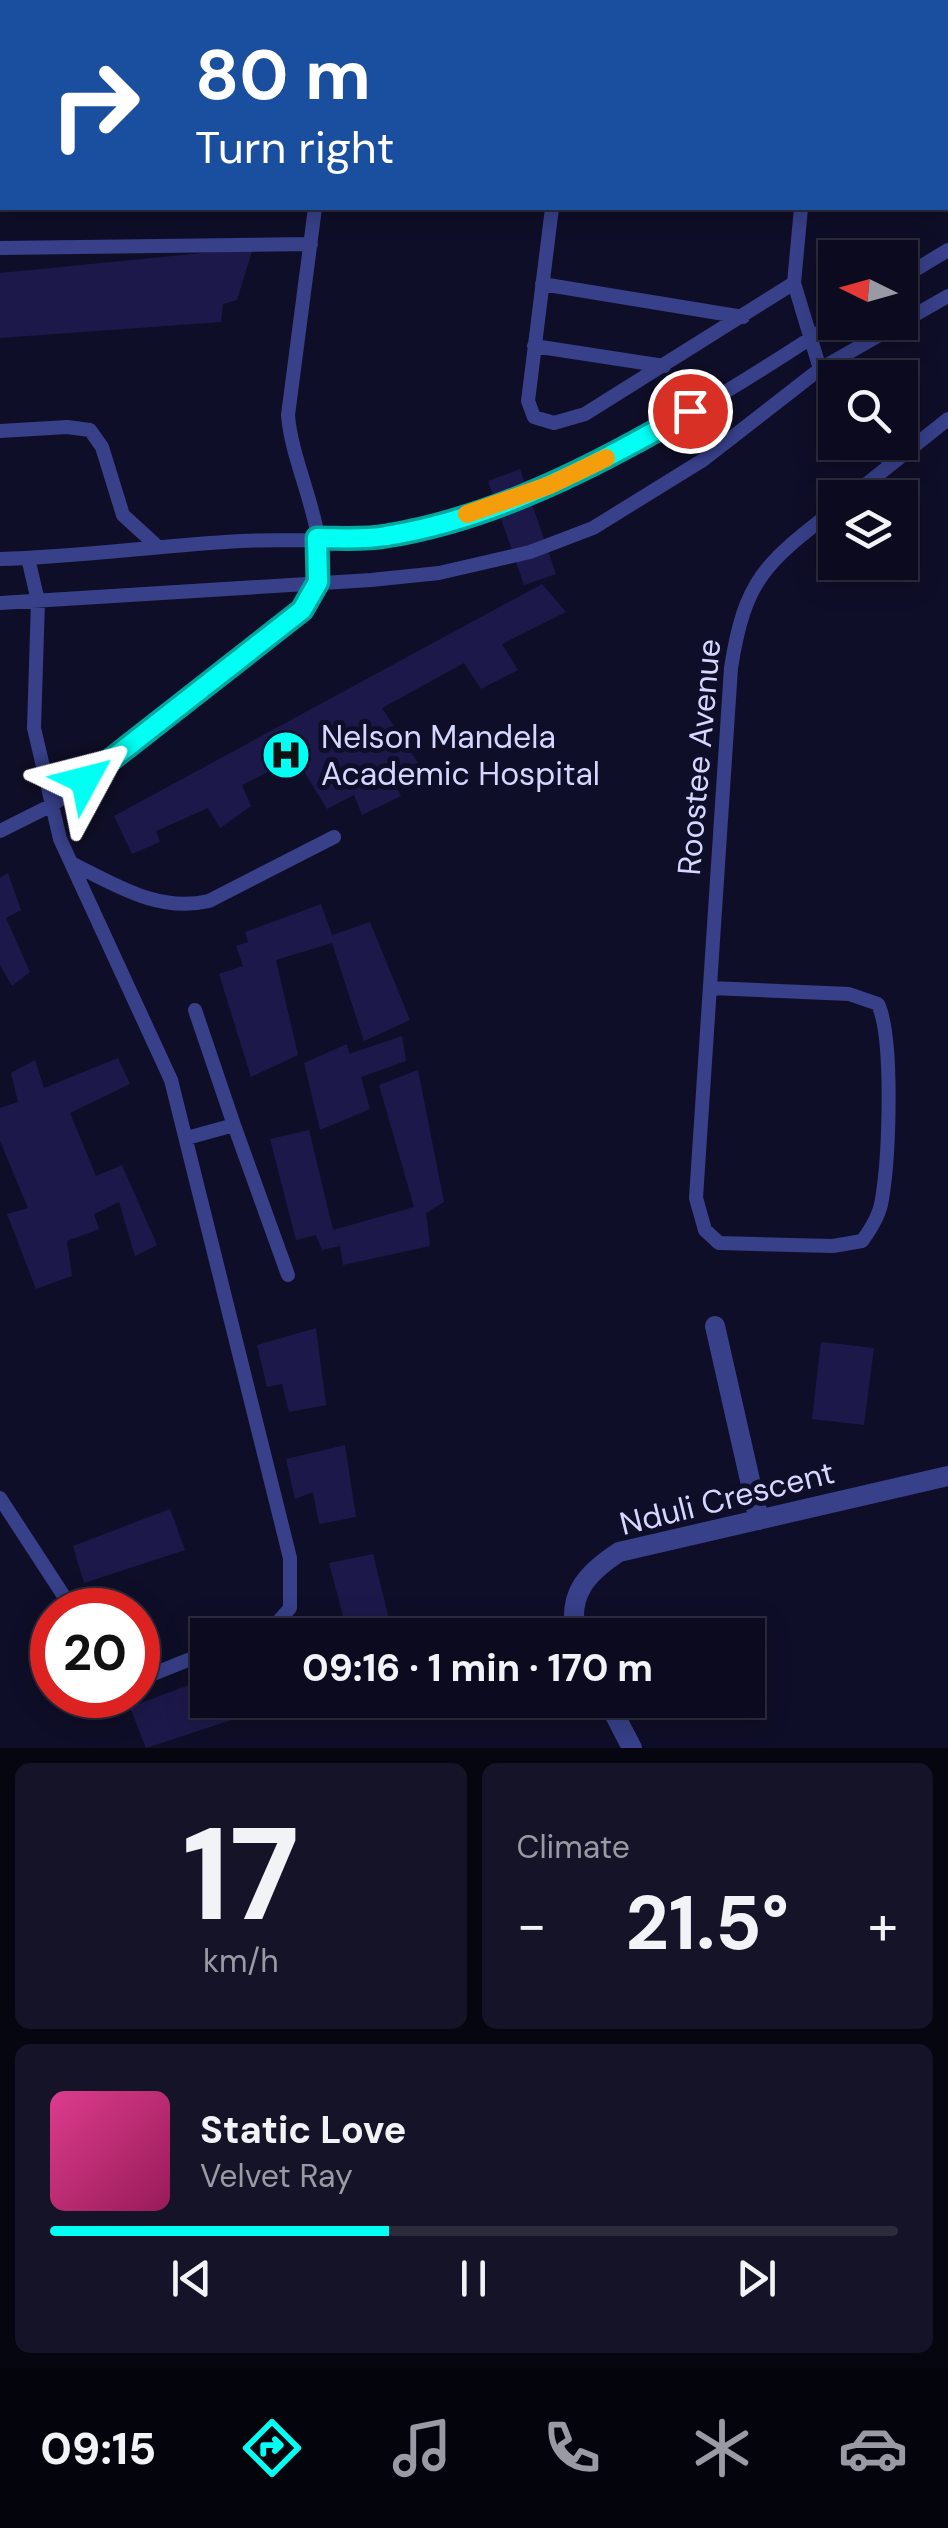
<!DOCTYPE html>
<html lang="en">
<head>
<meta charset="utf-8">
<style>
  :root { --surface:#0b0a1e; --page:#141327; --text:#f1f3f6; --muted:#9a9aa4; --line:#2b2b3c; --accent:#01fff3 }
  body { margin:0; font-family:"DM Sans",sans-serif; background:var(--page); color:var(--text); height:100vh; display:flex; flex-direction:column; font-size:38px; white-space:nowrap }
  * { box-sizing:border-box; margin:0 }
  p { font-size:32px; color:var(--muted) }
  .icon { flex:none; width:55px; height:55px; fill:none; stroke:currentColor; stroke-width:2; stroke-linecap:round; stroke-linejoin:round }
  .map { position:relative; height:1748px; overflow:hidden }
  .side { display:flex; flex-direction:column; gap:15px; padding:15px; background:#060610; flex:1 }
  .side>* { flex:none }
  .guide { position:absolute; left:0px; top:0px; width:950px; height:210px; box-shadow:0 5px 25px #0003,0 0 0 2px var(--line); background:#1a4fa0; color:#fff; overflow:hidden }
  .needle { width:65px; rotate:275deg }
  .tools { position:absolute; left:818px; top:240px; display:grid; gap:20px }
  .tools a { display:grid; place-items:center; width:100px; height:100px; border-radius:0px; background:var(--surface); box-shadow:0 5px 25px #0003,0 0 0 2px var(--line); font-size:50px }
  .speed { position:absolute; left:30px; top:1588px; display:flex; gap:20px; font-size:50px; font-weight:700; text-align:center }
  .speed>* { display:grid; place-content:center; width:130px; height:130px; border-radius:50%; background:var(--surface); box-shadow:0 5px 25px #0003,0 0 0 2px var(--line); line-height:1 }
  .speed .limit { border:15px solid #d22; background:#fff; color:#111 }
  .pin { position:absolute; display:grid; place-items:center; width:85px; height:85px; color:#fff; margin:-42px; border:5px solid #fff; border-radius:50%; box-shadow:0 2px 10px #0007 }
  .me { position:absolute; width:110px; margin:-55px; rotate:52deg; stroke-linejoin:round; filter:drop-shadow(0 0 8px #0008) }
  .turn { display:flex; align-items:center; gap:35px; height:210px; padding:0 30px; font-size:45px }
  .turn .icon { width:130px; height:130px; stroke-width:2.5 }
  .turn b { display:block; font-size:70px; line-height:85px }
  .big { font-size:75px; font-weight:700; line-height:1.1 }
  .side .widget { flex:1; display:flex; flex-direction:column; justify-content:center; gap:15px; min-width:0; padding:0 35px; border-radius:15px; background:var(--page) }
  .side .dial { align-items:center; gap:0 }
  .dial b { font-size:130px; line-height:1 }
  .song { display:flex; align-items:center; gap:30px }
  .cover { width:120px; height:120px; border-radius:15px; background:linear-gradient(135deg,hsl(330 70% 55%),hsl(330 70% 35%)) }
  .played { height:10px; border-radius:5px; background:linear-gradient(90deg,var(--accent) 40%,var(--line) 40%) }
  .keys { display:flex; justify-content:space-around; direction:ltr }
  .heat { display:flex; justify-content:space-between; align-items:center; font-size:55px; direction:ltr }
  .side .tiles { flex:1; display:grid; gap:15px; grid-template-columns:1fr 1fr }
  .widget:last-child { grid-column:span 2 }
  .trip { position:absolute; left:190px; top:1618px; width:575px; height:100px; border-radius:0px; background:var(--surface); box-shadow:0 5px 25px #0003,0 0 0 2px var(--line); font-weight:700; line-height:100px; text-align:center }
  .tabs { display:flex; height:160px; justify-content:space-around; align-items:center; background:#04040c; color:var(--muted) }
  .tabs .icon { width:70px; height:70px }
  .tabs .on { color:var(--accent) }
  .tabs b { font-size:45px; color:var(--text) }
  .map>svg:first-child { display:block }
  .building { fill:#1c194a }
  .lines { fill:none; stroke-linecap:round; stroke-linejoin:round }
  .service { stroke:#374089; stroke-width:14 }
  .minor { stroke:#374089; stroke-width:20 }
  .route-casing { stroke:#01a69e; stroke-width:25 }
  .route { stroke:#01fff3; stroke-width:18 }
  .slow { stroke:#f59e0b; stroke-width:18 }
  .labels { text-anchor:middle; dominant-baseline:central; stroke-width:10; stroke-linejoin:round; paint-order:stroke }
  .poi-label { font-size:32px; fill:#d5d7ff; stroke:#0f0e28; text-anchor:start }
  .street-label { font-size:32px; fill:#d5d7ff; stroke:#0f0e28 }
</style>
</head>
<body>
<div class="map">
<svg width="948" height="1748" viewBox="0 0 948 1748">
  <rect width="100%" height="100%" fill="#0f0e28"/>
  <path class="building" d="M253 248 237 300 223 304 221 322 0 338V273Z
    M520 469 556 574 524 585 488 481Z
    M542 584 566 612 502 644 518 670 481 689 464 663 382 708 418 763 389 774 401 796 362 815 354 795 327 809 296 758 242 785 251 806 220 828 208 808 156 831 160 842 132 854 114 816Z
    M8 873 21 910 6 918 30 972 12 986 0 965V878Z
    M321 904 332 935 370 922 410 1020 364 1041 332 943 276 960 298 1055 251 1077 219 974 243 966 236 946 248 942 245 932Z
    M402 1036 406 1061 361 1077 370 1109 320 1130 304 1063 347 1044 349 1054Z
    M118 1058 130 1084 70 1113 96 1176 122 1165 157 1245 135 1256 119 1202 94 1214 99 1229 67 1241 72 1276 36 1289 7 1214 28 1208 0 1141V1108L18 1102 11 1073 35 1060 44 1088Z
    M418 1070 444 1202 426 1213 430 1246 343 1265 340 1246 322 1250 316 1235 296 1240 270 1139 309 1130 333 1230 414 1207 379 1085Z
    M316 1328 326 1405 289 1412 282 1384 267 1387 257 1345Z
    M821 1342 874 1348 864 1425 812 1419Z
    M345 1445 356 1517 319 1524 313 1492 295 1499 286 1459Z
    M170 1509 185 1550 84 1583 73 1546Z
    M373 1554 393 1635H348L329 1563Z
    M208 1678V1700H249L253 1713 146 1748 130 1707Z"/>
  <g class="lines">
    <path class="service" d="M339 2V0
      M552 208 528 401 534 417 554 423 585 414 794 283
      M801 208 794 283 820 369 835 389
      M0 248 311 244
      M900 279 948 250
      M542 284 743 317
      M534 346 664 366
      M0 431 67 427 90 430 102 447 123 515 158 547
      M875 442 891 464
      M849 498 948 419
      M28 558 38 601 34 728 60 839 171 1080 290 1558V1608L277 1623 248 1635
      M0 559C81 557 161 545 242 541 289 538 340 544 386 537 536 512 709 406 835 322
      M0 603 371 580 439 573 530 552 593 528 703 460 820 369 948 296
      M0 831 54 804 283 628C296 615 312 603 317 585 331 532 292 469 288 415L315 208
      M71 863C116 885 158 913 209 901L334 837
      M710 988 849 994 878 1004C894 1039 889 1158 882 1199 880 1215 871 1229 862 1241L833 1246 719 1243 705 1230 696 1198 731 668C745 578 766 563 835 509
      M195 1010 234 1125
      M187 1138 234 1125 288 1275
      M0 1498 73 1610
      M138 1675 148 1676 208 1652"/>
    <path class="minor" d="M715 1326 759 1520
      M576 1635C567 1594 587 1573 619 1552L948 1476
      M607 1700 632 1748"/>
  </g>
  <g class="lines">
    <g class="route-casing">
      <path id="route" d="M85 780 302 610 318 582 317 538C339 538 364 540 386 536 493 519 598 465 690 411"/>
    </g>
    <use href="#route" class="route"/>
    <path class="slow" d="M467 514 550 485 606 458"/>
  </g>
  <defs>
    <g id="hospital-disc" transform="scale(2.5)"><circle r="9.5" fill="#01fff3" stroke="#0f0e28"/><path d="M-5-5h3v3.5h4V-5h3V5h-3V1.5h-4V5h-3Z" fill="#111"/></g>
  </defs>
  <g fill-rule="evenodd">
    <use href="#hospital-disc" x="286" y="755"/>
  </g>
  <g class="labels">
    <g class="poi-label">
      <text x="321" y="737">Nelson Mandela<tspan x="321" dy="37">Academic Hospital</tspan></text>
    </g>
    <g class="street-label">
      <text transform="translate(699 757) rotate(-85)">Roostee Avenue</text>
      <text transform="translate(727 1498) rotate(-14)">Nduli Crescent</text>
    </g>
  </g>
</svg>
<div class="tools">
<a><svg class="needle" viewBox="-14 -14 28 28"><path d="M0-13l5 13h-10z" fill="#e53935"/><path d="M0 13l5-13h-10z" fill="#9a9aa4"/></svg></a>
<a><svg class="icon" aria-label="search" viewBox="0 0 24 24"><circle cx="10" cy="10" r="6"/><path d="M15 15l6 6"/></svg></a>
<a><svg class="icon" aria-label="layers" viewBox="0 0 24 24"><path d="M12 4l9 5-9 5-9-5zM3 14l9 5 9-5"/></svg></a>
</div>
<div class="speed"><div class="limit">20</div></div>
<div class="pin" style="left:690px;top:411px;background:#d93025"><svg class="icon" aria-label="arrive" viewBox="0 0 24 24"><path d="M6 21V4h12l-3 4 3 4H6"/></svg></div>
<svg class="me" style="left:85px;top:780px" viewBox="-20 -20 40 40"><path d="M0-17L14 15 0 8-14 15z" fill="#01fff3" stroke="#fff" stroke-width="4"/></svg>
<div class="trip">09:16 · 1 min · 170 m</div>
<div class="guide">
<div class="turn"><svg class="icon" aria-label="right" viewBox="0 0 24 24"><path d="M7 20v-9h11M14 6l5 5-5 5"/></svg><div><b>80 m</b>Turn right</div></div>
</div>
</div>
<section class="side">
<div class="tiles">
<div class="widget dial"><b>17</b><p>km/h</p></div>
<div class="widget"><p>Climate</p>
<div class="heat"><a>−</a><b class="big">21.5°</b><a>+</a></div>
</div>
<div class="widget">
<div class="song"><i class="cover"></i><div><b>Static Love</b><p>Velvet Ray</p></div></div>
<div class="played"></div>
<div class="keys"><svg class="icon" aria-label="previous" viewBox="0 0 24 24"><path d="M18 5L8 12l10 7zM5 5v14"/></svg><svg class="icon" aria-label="pause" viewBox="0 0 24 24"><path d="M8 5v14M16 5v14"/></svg><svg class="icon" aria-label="next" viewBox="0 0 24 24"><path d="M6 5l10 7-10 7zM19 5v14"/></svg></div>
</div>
</div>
</section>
<nav class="tabs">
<b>09:15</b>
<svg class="icon on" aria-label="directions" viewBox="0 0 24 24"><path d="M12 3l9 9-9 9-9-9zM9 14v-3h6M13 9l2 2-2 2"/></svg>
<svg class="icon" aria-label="music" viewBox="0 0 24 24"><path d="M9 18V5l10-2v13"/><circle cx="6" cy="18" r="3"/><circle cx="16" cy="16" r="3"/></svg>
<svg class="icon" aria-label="phone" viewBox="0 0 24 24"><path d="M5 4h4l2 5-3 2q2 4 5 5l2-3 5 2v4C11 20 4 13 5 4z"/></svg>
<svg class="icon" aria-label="climate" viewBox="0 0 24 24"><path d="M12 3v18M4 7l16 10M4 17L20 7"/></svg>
<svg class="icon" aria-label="car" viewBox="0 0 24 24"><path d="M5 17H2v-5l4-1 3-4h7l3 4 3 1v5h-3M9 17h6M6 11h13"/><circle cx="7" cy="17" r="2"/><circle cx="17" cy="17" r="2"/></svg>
</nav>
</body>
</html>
